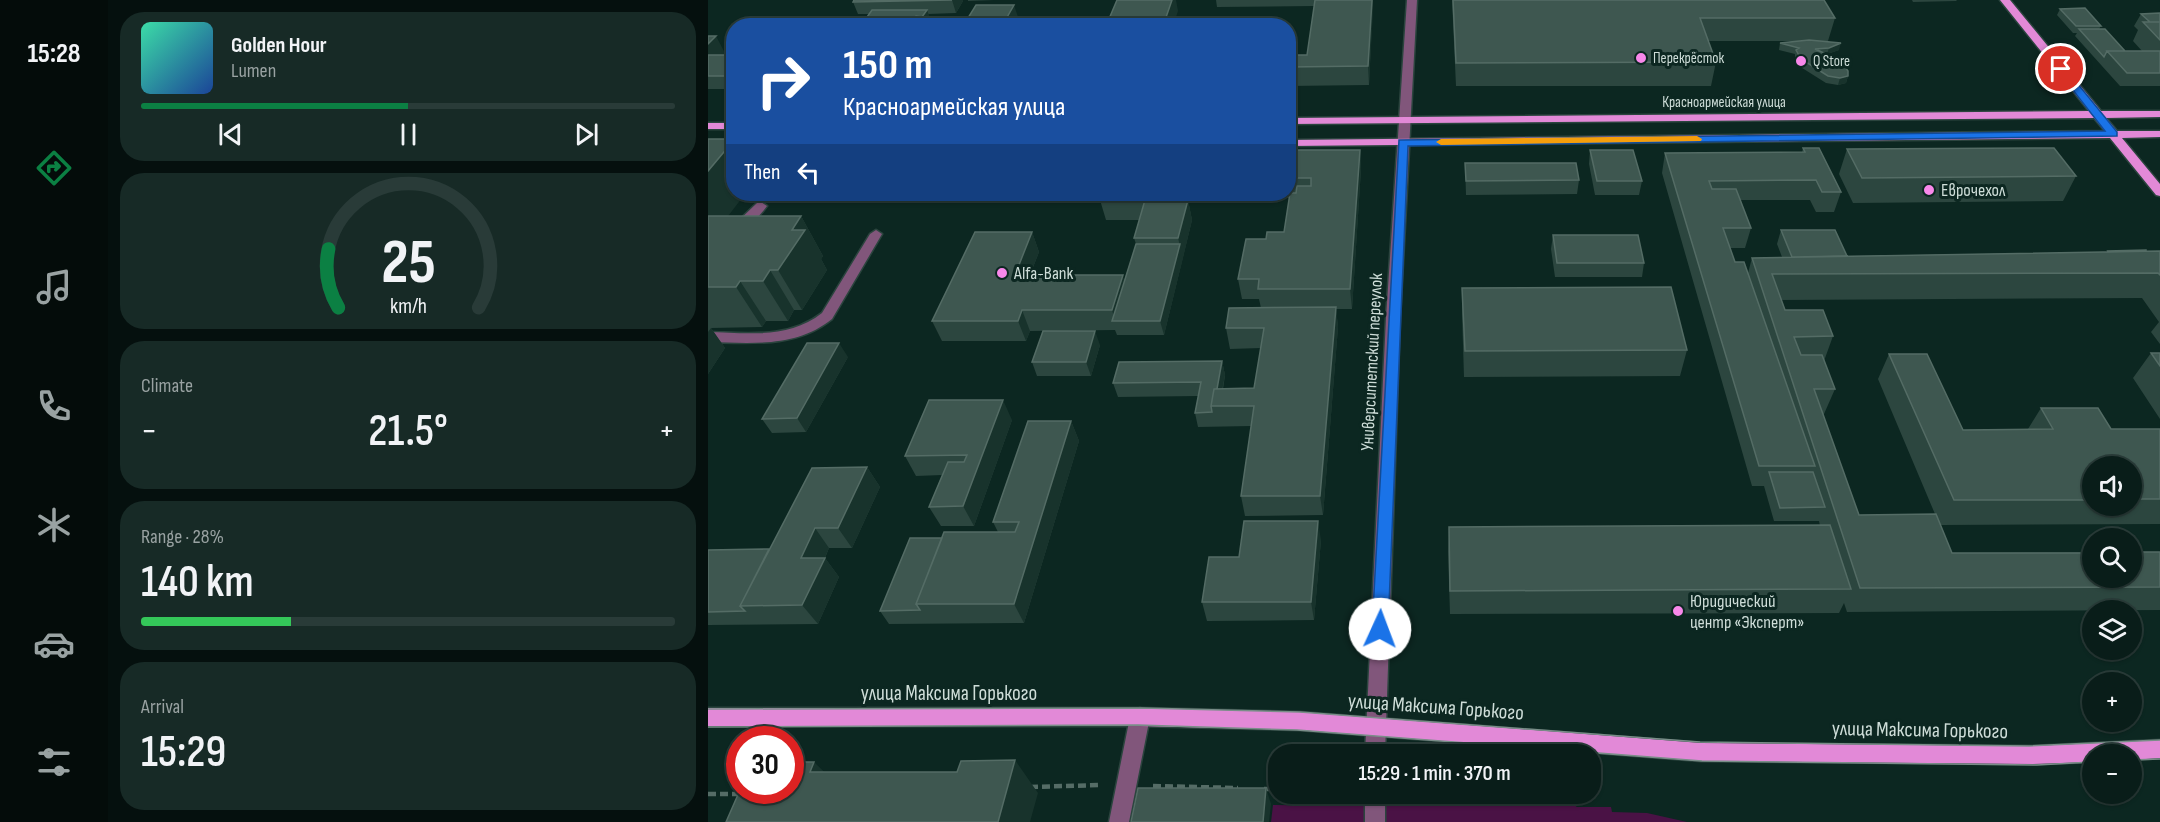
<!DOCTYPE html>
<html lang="en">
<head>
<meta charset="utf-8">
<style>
  :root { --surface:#091d19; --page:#172a26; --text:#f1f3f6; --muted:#99a2a2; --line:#293b38; --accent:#0b8043 }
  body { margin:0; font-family:"Sofia Sans Condensed",sans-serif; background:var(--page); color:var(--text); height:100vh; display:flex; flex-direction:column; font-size:22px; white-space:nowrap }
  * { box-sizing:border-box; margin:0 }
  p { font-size:20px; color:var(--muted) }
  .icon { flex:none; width:33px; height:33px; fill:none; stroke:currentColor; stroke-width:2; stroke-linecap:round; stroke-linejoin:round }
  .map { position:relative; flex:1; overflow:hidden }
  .sheet { display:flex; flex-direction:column; gap:12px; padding:12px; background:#05100e; width:600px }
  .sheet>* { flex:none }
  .hud { position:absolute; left:18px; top:18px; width:570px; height:183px; border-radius:24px; box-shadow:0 2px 4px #0004,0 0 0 2px var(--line); background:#1a4fa0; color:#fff; overflow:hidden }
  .fabs { position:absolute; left:1374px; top:456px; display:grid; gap:12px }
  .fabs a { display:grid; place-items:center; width:60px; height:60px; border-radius:50%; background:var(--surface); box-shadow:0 2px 4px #0004,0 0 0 2px var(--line); font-size:30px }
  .speed { position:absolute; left:18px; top:726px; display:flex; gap:12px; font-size:30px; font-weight:700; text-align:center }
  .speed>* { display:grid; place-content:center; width:78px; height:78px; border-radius:50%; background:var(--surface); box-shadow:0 2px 4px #0004,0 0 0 2px var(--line); line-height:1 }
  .speed .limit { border:9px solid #d22; background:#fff; color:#111 }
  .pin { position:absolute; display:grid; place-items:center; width:51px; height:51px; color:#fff; margin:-26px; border:3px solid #fff; border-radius:50%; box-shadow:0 2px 6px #0007 }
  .me { position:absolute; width:66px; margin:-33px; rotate:2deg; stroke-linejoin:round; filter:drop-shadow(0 0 4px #0008) }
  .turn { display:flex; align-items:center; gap:21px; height:126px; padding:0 18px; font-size:27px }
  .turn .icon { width:78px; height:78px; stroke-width:2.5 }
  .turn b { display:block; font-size:42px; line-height:51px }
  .then { display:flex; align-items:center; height:57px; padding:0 18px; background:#0003; gap:12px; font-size:22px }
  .big { font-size:45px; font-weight:600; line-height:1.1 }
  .sheet .card { flex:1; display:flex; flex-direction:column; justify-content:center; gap:9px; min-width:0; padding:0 21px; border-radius:24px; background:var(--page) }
  .sheet .dial { align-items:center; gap:0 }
  .dial svg { height:156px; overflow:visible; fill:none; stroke:var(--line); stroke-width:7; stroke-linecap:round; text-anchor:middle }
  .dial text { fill:var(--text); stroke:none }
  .song { display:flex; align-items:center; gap:18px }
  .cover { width:72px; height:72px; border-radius:9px; background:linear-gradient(135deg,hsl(160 70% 55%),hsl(220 70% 35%)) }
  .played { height:6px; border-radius:3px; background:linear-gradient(90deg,var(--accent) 50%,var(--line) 50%) }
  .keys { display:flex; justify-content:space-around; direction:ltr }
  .heat { display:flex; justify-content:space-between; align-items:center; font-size:33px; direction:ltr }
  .charge { height:9px; border-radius:4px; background:linear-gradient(90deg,#34c759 28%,var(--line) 0) }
  .trip { position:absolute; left:560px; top:744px; width:333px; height:60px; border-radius:24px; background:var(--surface); box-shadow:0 2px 4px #0004,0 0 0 2px var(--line); font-weight:600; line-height:60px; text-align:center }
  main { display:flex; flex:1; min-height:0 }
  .tabs { display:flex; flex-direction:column; width:108px; justify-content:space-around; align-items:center; background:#040c0a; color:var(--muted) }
  .tabs .icon { width:42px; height:42px }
  .tabs .active { color:var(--accent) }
  .tabs b { font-size:27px; color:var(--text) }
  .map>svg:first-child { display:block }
  .green { fill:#4a1245; fill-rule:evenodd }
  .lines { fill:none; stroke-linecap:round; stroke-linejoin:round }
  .minor-casing { stroke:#2b443e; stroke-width:3 }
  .major-casing { stroke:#2b443e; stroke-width:3 }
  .path { stroke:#556c66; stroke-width:4.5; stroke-dasharray:8 4; stroke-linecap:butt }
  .minor { fill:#81567b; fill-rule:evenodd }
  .major { fill:#e289d7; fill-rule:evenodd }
  .tram { stroke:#798d88; stroke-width:1.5 }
  .wall { fill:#2c463f; fill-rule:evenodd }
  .shaded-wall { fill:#18332c }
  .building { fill:#3e5750; stroke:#546c65; stroke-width:1.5 }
  .route { fill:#1a73e8; stroke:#114b97; stroke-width:1.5 }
  .slow { fill:#f59e0b }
  .poi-dot { fill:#f888ea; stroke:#0c2721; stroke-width:2 }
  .labels { text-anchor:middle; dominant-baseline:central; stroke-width:6; stroke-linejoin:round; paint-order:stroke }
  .far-poi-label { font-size:15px; fill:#ceddd8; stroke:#0c2721; text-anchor:start }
  .far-street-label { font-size:15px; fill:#ceddd8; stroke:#0c2721 }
  .poi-label { font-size:18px; fill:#ceddd8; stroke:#0c2721; text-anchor:start }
  .street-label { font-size:18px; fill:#ceddd8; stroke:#0c2721 }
  .near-street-label { font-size:21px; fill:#ceddd8; stroke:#0c2721 }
</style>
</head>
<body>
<main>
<nav class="tabs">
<b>15:28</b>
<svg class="icon active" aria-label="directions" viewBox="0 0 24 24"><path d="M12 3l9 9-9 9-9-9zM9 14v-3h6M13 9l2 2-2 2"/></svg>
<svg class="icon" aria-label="music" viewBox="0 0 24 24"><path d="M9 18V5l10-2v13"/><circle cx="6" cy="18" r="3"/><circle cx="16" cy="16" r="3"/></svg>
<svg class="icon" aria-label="phone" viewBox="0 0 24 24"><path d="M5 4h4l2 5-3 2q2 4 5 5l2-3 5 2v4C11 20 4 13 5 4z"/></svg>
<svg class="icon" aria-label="climate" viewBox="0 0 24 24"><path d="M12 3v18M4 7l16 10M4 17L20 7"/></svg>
<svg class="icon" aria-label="car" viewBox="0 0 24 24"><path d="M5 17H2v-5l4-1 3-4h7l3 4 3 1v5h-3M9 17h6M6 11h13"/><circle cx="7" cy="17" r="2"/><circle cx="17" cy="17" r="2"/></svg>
<svg class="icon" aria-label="filters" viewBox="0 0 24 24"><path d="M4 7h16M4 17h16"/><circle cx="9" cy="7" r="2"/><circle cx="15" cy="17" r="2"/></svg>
</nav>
<section class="sheet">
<div class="card">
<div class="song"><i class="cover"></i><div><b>Golden Hour</b><p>Lumen</p></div></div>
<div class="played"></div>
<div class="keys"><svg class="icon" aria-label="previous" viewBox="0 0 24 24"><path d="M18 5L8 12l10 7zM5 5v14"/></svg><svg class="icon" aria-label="pause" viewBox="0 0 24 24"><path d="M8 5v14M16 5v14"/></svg><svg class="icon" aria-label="next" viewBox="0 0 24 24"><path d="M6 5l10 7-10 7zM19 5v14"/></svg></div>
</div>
<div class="card dial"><svg viewBox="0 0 100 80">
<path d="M14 69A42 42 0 1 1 86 69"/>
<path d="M14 69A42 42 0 0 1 9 39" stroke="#0b8043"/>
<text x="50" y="56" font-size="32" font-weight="700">25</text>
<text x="50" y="72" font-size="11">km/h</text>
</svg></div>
<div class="card"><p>Climate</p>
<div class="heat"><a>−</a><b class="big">21.5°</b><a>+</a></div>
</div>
<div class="card"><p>Range · 28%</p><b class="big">140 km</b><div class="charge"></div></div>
<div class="card"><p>Arrival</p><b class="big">15:29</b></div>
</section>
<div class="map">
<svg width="1452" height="822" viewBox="0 0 1452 822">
  <rect width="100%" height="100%" fill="#0c2721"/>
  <path class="green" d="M695 794H850L869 807H903L904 812 939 813 979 822H563L565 805 694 806ZM746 798 840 803 850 806H746Z"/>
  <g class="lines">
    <g class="minor-casing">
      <path id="minor" d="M699 0H709L692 318 677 754H657L678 318Z
        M53 202 59 206C44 227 25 238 0 244V236L25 226 49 203Z
        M168 230 174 234 124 319C88 348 43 343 0 342V332C40 333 81 339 114 313L162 234Z
        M432 708 439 711 442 717 421 822H401L422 717 425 711Z
        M657 794H677V822H657Z"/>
    </g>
    <g class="major-casing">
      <path id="major" d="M1292 0H1302L1393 111H1452V117L1398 118 1409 131H1452V137L1414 138 1452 184V196L1448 195 1402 138 580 146V140L1397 131 1386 118 580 124V118L1381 111Z
        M0 123H26V129H0Z
        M0 708H432L591 712 993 743 1325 746 1452 740V758L1424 760V754H1384V762L1325 764 993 761 591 730 432 726H0Z"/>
    </g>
    <path class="path" d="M445 786 530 788
      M322 787 392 785
      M556 789H570
      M0 794H35"/>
    <use href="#minor" class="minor"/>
    <use href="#major" class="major"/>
    <path class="tram" d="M0 709 434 708 592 712 992 742 1321 746 1452 740
      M0 727 430 725 589 730 994 761 1329 765 1384 762
      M1424 760 1452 759"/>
  </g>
  <path class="wall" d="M146 0H255V1L248 13 220 14 225 26H159L162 22 159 17 161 14H150L145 2Z
    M260 0H286L260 1Z
    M508 0H665L661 85 580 86V44H586L587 55H599L606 6 509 7Z
    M744 0H1116L1127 18 1120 41 1131 50 1119 54 1140 76 1138 83 1130 85 1118 83 1091 66 1087 57V54L1071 50 1072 43 1088 41H1000L1008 62 1003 86H748Z
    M1204 0H1249L1248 1 1205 2Z
    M1352 9 1393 26 1391 29 1417 51H1434L1425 41 1430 30 1426 26 1433 14 1452 13V86H1412L1367 36 1369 33H1365L1349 15Z
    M0 36 18 55H26V89H0Z
    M0 139 20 216H93L115 256 113 259 119 270 94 310H86L80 321H58L54 327 3 328 17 348 0 374Z
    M1095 148 1133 192 1126 212H1108L1102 200H1032L1043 228 1037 248H1022L1027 262 1040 273 1044 258 1074 257 1069 244 1073 230 1139 256 1399 252 1400 251H1452V344L1443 332 1451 322 1434 298 1073 300 1077 310 1125 336 1116 361 1127 389 1116 414H1115L1151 515 1227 514 1170 379 1181 354 1255 430 1320 429 1333 408 1403 429H1452V524L1232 525 1244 553 1452 552V610L1139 612 1136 603 1131 613 742 614 740 552 741 527 1112 526 1111 521H1066L1056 486H1044L954 173 957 153 1094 152ZM1384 466H1424V506H1384Z
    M1139 149 1368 176 1355 201 1145 203 1131 174Z
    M580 150H652L653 169 644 309H628L630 327 615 515 537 516 533 496 543 426 490 427 487 413 490 396 410 397 405 383 514 361 517 375 515 389 546 388 553 348 522 349 518 328 553 308 551 299H534L530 279 558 239 576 232 581 198H474L473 200H480L484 220 456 335H409L407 330 322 331 318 341H234L224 321 324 232 331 252 322 275 416 281 428 244 426 238 431 220H398L392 200 394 194H580Z
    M882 150 934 181 931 195H887L881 164Z
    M757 163 871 180 869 194 758 195Z
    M71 194H301L298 199 75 200Z
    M845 235 936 263 934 277H847L843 249Z
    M754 288 979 350 972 376 756 377 754 313Z
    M392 345 383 376H329L324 362Z
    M1443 353H1452V419L1425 378Z
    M140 357 98 432 64 433 54 419Z
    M304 420 266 526H233L221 507 234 475 208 476 197 456Z
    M363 421 371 441 316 623 181 624 172 611 234 538 290 532 285 522Z
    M159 467 172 487 144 548H121L117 558 131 577 110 624 0 625V550L61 549Z
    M613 540 606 620 499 621 494 602 531 557Z"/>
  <path class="shaded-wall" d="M244 0H255V1L248 13Z
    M464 0H468L470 11 465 26H455Z
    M664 0 665 10 661 85 660 66Z
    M306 5 310 17 306 26H294Z
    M219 10 225 26H218L214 17Z
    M208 16 211 26H201Z
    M8 36 18 55 0 74V44Z
    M1133 43 1131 50 1119 54 1121 48Z
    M586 44 588 62 584 55Z
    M1140 76 1138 83 1130 85 1132 78Z
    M26 140V194H37L4 237 0 231V171Z
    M652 150 653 169 644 309 642 289Z
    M296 194H301L298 199Z
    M465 194H473L474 198 468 220 464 200Z
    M480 200 484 220 475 258 470 238Z
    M93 216 115 256 113 259 119 270 94 310 70 270 84 230Z
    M324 232 331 252 314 295 307 275Z
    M472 244 475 258 456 335 452 321Z
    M62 270 86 310 80 321 55 281Z
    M415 275 420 295 407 321 404 310Z
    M32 281 58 321 54 327 28 287Z
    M628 307 630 327 615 515 612 496Z
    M314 310 322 331 318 341 310 321Z
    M3 328 17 348 0 374V332Z
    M387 331 392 345 383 376 378 362Z
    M131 343 140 357 98 432 89 418Z
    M514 361 517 375 511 406H505Z
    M295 400 304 420 266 526 255 506Z
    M363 421 371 441 316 623 306 604Z
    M159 467 172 487 144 548 130 528Z
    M610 521 613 540 606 620 603 602Z
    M107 528 121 548 112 569 117 558 131 577 110 624 94 605 93 558Z
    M307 760 330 793 322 822H290Z
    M106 762 139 794 102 772Z
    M558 788 563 804 561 822H555Z"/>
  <path class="building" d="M146 0H244L145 2Z
    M409 0H464L455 26H398Z
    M607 0H664L660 66 580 67V44H586L584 55H599Z
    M745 0H1116L1127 18H992L1008 62 748 63Z
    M268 5H306L294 26H255Z
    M1377 8 1393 26H1368L1352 9Z
    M164 10H219L214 17 208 16 201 26H159L166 17H159Z
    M1452 13V22H1442L1433 14Z
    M1435 22H1452V40Z
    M1371 29H1397L1417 51H1399L1396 57Z
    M0 36H8L0 44Z
    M1101 40 1133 43 1121 48 1107 49 1125 57 1135 64 1140 71V76L1132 78 1120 76 1093 59 1088 50 1091 48 1072 43Z
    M1399 51H1452V73H1419Z
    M0 55H26V76H0Z
    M0 139H26V140L0 171Z
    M1095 148H1111L1133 192H1114L1108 180 1001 181 1004 189H1028L1043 228H1015L1027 262H1036L1107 466H1051L957 153 1097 152Z
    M1346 148 1368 176 1154 178 1139 149Z
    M580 150H652L642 289H550L551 279H530L538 239H558L559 232H576L582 193H588L589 186H603V178H580Z
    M882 150H925L934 181H889Z
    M757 163H868L871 180 758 181Z
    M394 194H465L464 200H480L470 238H426L437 200H392Z
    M0 216H93L84 230H97L70 270H62L55 281H32L28 287H0Z
    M1073 230H1127L1139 256 1084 257Z
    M267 232H324L307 275H415L404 310H314L310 321H224Z
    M845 235H930L936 263H849Z
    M428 244H472L452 321H404Z
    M1438 250V251L1401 252 1400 251Z
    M1452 251V275L1450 273 1064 274 1077 310H1115L1125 336 1086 337 1093 355H1114L1127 389H1106L1151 515 1228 514 1244 553H1384V578H1424V552H1452V587L1152 588 1044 258Z
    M963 287 979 350 757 351 754 288Z
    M628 307 612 496H533L546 406H503L506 389 546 388 556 328H518L521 308Z
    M335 331H387L378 362H324Z
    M99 343H131L89 418 54 419Z
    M1443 353H1452V366Z
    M1181 354H1219L1255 430 1345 429 1333 408H1390L1403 429H1452V499H1424V466H1384V500H1246Z
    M514 361 509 389H506L503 406 504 412 487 413 493 382 405 383 411 362Z
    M221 400H295L255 506 221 507 240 462H256L259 455 197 456Z
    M320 421H363L306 604H208L236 532H307L311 522H285Z
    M159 467 130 528H107L93 558H117L94 605 32 606 104 468Z
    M1061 472H1105L1117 507 1072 508Z
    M536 521H610L603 602H494L501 557H531Z
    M1122 525 1143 589 742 591 741 527Z
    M202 538H234L208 604 212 610 172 611Z
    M61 549 32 606 37 611 0 612V550Z
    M307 760 290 822H18L32 790H82V762H106L102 772H249L253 761Z
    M430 788H558L555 822H423Z"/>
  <path class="route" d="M1350 67H1356L1409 132V136L700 146 680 629 677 634 672 636 666 634 664 629 691 140 1397 131 1350 71Z"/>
  <path class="slow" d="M989 136 994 139 993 141 733 145 728 142 733 139Z"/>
  <g class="poi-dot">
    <circle cx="933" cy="58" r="6"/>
    <circle cx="1093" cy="61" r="6"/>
    <circle cx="1221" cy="190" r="6"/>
    <circle cx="294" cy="273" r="6"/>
    <circle cx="970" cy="611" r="6"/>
  </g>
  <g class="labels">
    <g class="far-poi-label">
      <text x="945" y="58">Перекрёсток</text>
      <text x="1105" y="61">Q Store</text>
    </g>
    <g class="far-street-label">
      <text x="1016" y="102">Красноармейская улица</text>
    </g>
    <g class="poi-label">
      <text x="1233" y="190">Еврочехол</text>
      <text x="306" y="273">Alfa-Bank</text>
      <text x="982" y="601">Юридический<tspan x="982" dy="21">центр «Эксперт»</tspan></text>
    </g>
    <g class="street-label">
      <text transform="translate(664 362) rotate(-87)">Университетский переулок</text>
    </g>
    <g class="near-street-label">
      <text x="241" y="693">улица Максима Горького</text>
      <text transform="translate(728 707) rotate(4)">улица Максима Горького</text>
      <text transform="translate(1212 730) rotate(1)">улица Максима Горького</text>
    </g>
  </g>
</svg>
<div class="fabs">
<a><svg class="icon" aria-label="sound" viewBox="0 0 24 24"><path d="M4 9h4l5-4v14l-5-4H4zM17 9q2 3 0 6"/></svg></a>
<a><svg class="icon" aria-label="search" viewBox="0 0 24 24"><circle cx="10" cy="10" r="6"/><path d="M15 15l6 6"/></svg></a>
<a><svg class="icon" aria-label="layers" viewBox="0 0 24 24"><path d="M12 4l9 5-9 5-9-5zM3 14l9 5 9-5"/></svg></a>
<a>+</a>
<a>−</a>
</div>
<div class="speed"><div class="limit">30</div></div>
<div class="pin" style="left:1353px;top:69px;background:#d93025"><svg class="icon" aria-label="arrive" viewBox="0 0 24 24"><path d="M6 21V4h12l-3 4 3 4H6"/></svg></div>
<svg class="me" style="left:672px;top:629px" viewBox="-20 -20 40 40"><circle r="19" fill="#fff"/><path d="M0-13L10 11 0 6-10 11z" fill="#1a73e8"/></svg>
<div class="trip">15:29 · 1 min · 370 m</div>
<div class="hud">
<div class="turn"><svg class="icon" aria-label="right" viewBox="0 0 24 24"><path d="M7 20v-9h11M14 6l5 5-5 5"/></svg><div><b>150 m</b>Красноармейская улица</div></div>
<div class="then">Then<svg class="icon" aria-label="left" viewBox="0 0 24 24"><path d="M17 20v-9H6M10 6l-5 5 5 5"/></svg></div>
</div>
</div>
</main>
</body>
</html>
